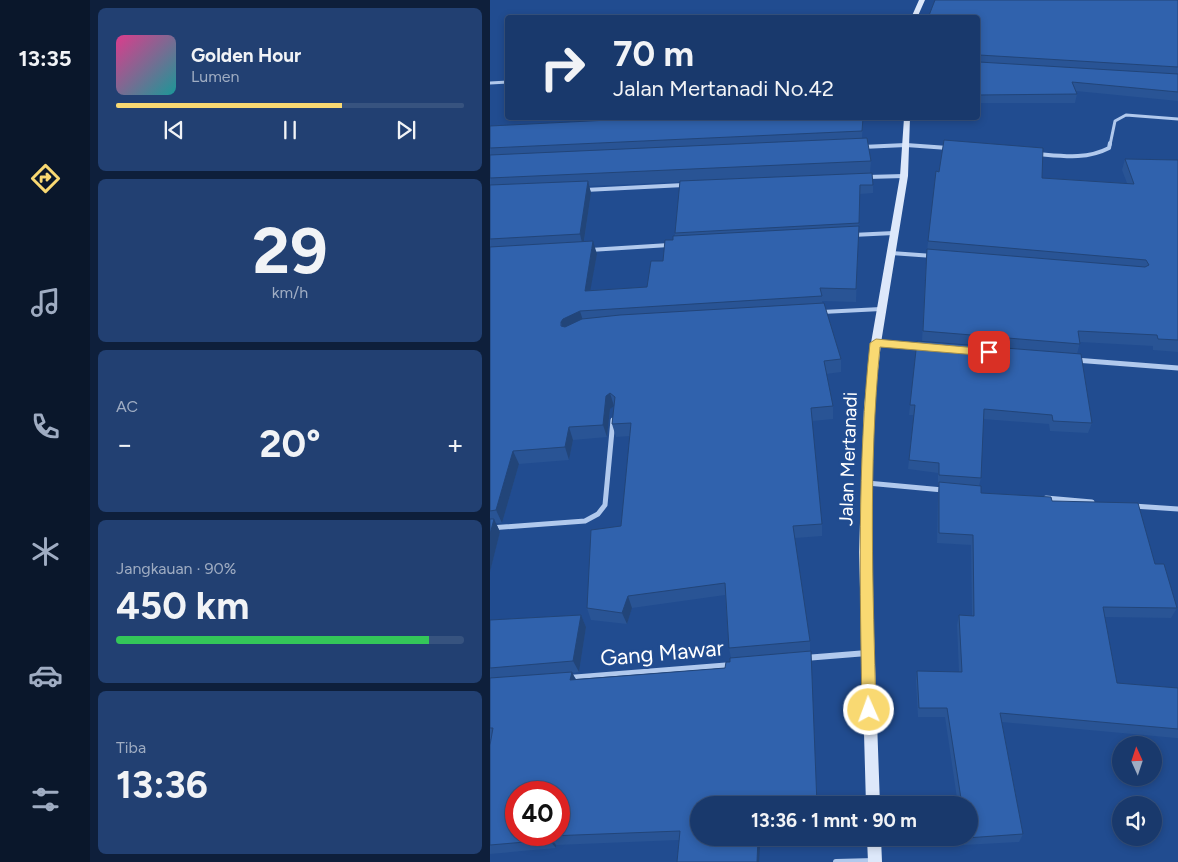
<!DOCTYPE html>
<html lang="id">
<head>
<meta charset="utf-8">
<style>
  :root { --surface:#19396c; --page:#224072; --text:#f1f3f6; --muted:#9facc2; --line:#37537f; --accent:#f9d972 }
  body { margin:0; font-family:Figtree,sans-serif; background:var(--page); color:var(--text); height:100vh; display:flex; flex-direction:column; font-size:19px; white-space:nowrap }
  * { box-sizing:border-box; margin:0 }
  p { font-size:16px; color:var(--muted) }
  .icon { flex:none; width:28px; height:28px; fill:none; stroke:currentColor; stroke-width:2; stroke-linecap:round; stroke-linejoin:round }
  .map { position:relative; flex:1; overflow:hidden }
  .panel { display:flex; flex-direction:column; gap:8px; padding:8px; background:#0e1f3b; width:400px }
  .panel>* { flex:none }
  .guide { position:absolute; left:15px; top:15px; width:475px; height:105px; border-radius:5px; box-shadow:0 2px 8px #0003,0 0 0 1px var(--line); background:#19396c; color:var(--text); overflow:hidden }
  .needle { width:32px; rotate:357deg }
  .tools { position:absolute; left:622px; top:736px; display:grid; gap:10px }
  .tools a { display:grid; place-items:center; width:50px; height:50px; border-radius:50%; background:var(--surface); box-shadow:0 2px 8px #0003,0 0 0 1px var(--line); font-size:25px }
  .speed { position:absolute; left:15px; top:781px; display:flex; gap:10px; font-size:25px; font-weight:700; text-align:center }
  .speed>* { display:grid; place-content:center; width:65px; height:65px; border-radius:50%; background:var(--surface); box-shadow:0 2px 8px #0003,0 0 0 1px var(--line); line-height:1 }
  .speed .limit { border:8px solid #d22; background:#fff; color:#111 }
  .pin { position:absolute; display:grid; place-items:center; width:42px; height:42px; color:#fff; margin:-21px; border-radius:10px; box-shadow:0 2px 8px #0006 }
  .me { position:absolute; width:55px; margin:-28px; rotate:358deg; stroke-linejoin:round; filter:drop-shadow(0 0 4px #0008) }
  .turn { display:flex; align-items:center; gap:18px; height:105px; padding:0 25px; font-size:22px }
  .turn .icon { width:65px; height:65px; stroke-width:2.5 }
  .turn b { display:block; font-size:35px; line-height:42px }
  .big { font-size:38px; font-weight:700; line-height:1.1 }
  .panel .tile { flex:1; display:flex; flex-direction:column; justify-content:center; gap:8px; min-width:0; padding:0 18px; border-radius:8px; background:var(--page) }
  .panel .dial { align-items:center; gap:0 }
  .dial b { font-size:65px; line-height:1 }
  .song { display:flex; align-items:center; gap:15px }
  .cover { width:60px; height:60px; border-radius:8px; background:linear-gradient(135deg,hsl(330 70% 55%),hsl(180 70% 35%)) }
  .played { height:5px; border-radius:2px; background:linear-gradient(90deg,var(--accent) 65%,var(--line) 65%) }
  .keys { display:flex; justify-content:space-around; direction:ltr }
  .heat { display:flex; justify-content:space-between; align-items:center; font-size:28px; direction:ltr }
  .charge { height:8px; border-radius:4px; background:linear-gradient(90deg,#34c759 90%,var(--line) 0) }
  .trip { position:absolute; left:200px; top:796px; width:288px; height:50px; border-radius:25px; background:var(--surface); box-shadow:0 2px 8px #0003,0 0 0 1px var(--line); font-weight:700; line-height:50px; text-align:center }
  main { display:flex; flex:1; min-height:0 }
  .dock { display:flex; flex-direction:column; width:90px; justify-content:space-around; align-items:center; background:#0a172b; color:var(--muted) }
  .dock .icon { width:35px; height:35px }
  .dock .current { color:var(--accent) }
  .dock b { font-size:22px; color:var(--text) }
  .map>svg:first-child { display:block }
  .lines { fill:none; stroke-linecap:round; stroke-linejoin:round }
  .street-far3 { stroke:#b1c9ed; stroke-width:3 }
  .street-far2 { stroke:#b1c9ed; stroke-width:4 }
  .street-far1 { stroke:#b1c9ed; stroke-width:5 }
  .street { stroke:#b1c9ed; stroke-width:6 }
  .secondary { fill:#dde8fa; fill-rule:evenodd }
  .wall { fill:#295495; fill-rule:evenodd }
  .shaded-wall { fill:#224579 }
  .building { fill:#3062ad; stroke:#224579; fill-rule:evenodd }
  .route { fill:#f9d972; stroke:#a28d4a }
  .labels { text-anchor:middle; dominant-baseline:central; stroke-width:5; stroke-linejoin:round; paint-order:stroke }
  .street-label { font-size:19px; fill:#fff; stroke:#214c90 }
  .near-street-label { font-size:22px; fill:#fff; stroke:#214c90 }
</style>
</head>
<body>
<main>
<nav class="dock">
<b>13:35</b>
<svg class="icon current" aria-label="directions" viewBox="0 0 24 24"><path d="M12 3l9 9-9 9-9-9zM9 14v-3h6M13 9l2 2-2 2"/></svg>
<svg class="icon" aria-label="music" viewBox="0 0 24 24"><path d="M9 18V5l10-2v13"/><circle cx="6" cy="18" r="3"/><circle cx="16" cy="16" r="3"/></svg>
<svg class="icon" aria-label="phone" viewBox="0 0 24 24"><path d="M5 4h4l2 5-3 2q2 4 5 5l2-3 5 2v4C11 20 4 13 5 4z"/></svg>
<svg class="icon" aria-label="climate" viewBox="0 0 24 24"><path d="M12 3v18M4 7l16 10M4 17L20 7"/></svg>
<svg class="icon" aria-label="car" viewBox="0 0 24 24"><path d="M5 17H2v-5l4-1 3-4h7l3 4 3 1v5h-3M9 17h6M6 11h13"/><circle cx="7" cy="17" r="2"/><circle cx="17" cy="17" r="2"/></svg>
<svg class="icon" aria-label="filters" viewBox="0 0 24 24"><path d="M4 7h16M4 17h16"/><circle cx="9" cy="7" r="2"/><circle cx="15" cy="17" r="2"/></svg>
</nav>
<section class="panel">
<div class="tile">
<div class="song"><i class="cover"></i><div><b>Golden Hour</b><p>Lumen</p></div></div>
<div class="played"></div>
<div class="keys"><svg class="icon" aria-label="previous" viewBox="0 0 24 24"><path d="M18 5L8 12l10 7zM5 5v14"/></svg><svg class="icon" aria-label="pause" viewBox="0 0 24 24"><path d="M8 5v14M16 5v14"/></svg><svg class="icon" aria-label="next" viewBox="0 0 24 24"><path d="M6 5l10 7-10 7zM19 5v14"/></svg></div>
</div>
<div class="tile dial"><b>29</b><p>km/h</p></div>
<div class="tile"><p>AC</p>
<div class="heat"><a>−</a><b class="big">20°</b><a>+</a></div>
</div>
<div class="tile"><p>Jangkauan · 90%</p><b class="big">450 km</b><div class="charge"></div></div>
<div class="tile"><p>Tiba</p><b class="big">13:36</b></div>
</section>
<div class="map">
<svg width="688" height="862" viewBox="0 0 688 862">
  <rect width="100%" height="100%" fill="#214c90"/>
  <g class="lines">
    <path class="street-far3" d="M0 83 18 82
      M620 145 625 121 636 115 688 119"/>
    <path class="street-far2" d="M372 147 416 145 458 148
      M547 154C572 156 596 160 619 148L620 143
      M377 177 414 176
      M95 190 194 185
      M362 235 404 233
      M100 250 179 245
      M401 253 443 256
      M332 312 391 309"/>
    <path class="street-far1" d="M386 343 432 347
      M585 360 688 368
      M377 483 453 490
      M556 498 602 502
      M643 506 688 509
      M0 528 95 521 108 514 115 505 123 420"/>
    <path class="street" d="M315 658 377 653
      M79 678 242 665
      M346 862 384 861"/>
    <path class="secondary" d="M429 0H435L427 18H421Z
      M414 118H420L418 176 391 343 384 407 381 552 390 805H376L369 552 374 407 381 343 410 176Z
      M377 838H391L392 862H378Z"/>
  </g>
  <path class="wall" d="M688 0V101L586 91 587 94 585 103H488V18Z
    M373 118 372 138 381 161 380 173 383 185V193L370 194 366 302 332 301 351 359V372L336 374 343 406V419L322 421 332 524V536L305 538 320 641V652L209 838H329V843L270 847 189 840 66 845V848L0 854V745L1 739H0V620L91 615 96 627 89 672 82 673 86 679 235 668 240 662 241 658 239 648 235 595 142 608 137 624 101 620 97 608 131 526 140 436 126 437 122 424 124 406 120 409 117 437 83 440 79 460 29 464 12 523H6L10 532 0 572V126ZM190 182 185 233V236L173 261 157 287 100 290 107 254 94 242 101 193 99 186Z
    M635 159 688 160V352L663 350V346L590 342 587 354 602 423 598 433 560 431 559 424 493 419 491 478 489 486 491 493 562 501 665 564 687 608 681 618 615 617 627 683 688 688V738H686L512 722 533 834 529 842 474 845 473 838H479V805H468L455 717H428L426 681 427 671 469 672 467 625 469 615 482 616 481 545 447 543 448 493 449 485H448V473L418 469 424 415H419L427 341H432L436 260 446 171 637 183 632 170Z"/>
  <path class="shaded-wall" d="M98 181 101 193 93 247 90 234Z
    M103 241 107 254 98 303 95 291Z
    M90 311 94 324 75 335 71 322 73 319Z
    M120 393 124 406 120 409 117 437 113 425 116 396Z
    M79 427 83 440 79 460 75 447Z
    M23 451 29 464 12 523 6 510Z
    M4 519 10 532 0 572V534Z
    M138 596 142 608 137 624 132 613Z
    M91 615 96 627 89 672 83 661Z
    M82 672 87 683 80 680Z
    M59 836 66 845V848L59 840Z
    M268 838 270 847 269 862H267Z"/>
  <path class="building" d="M445 0H688V67L489 55 488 57V18H438Z
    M488 60 489 62 688 74V92L582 82 587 94 488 95Z
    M200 118H373L372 131 0 148V126L119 120 200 119Z
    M377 138 381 161 0 178V155Z
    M454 140 553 148 552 178 644 184 635 159 688 160V340L668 339 667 335 588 331 590 344 433 331 437 249 655 267 659 265 656 260 438 241 446 171 449 172Z
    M382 173 383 185H370L369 223 185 233 190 181Z
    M98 181 90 234 0 239V185Z
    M369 226 366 289 330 288 332 296 90 311 73 319 71 322V326L75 327 92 319 130 315 334 303 351 359 334 361 343 406 321 408 332 524 303 526 320 641 239 648 235 583 138 596 132 613 97 608 101 530 131 526 141 423 122 424 125 397 120 393 116 396 113 425 79 427 75 447 23 451 6 510 0 511V247L103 241 95 291 157 287 161 261H173L175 240H183V236Z
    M427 341 591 354 602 423 563 421 562 415 494 409 491 478 449 475V463L419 460 425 405H420Z
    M449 482 491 486V493L561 497 562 501 648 503 665 564H674L687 608 613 607 627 683 688 688V729L510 713 533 834 476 838H479V805H472L457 708H429L427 671 472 672 469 615 484 616 483 535 449 533Z
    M0 519H4L0 534Z
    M91 615 83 661 0 668V620Z
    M321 651 327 805H209V838H278H268L267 862H187L190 831 59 836V840L0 845V745L3 728H0V678L82 672 80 680 235 668 236 662H240V658ZM26 792H69V835H26Z"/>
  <path class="route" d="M386 339 499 349 504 352 499 356 390 347C378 468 383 589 386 710L384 715 379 717 374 715 372 710C370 587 367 465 380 343Z"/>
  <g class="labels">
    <g class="street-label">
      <text transform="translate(358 459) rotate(-88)">Jalan Mertanadi</text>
    </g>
    <g class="near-street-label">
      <text transform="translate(172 653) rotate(-5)">Gang Mawar</text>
    </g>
  </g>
</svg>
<div class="tools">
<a><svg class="needle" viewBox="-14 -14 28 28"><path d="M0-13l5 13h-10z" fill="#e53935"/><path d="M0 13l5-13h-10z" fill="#9facc2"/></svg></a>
<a><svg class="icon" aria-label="sound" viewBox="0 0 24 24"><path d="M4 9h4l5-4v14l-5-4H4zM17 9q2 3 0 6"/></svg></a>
</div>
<div class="speed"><div class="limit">40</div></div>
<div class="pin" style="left:499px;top:352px;background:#d93025"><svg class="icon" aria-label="arrive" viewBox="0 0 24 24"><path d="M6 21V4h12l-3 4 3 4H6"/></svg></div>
<svg class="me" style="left:379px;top:710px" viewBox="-20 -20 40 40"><circle r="17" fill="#f9d972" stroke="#fff" stroke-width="3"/><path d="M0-11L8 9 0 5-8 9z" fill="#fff"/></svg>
<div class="trip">13:36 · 1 mnt · 90 m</div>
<div class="guide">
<div class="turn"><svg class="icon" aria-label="right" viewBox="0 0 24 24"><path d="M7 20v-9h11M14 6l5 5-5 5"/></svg><div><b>70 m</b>Jalan Mertanadi No.42</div></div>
</div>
</div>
</main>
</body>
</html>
